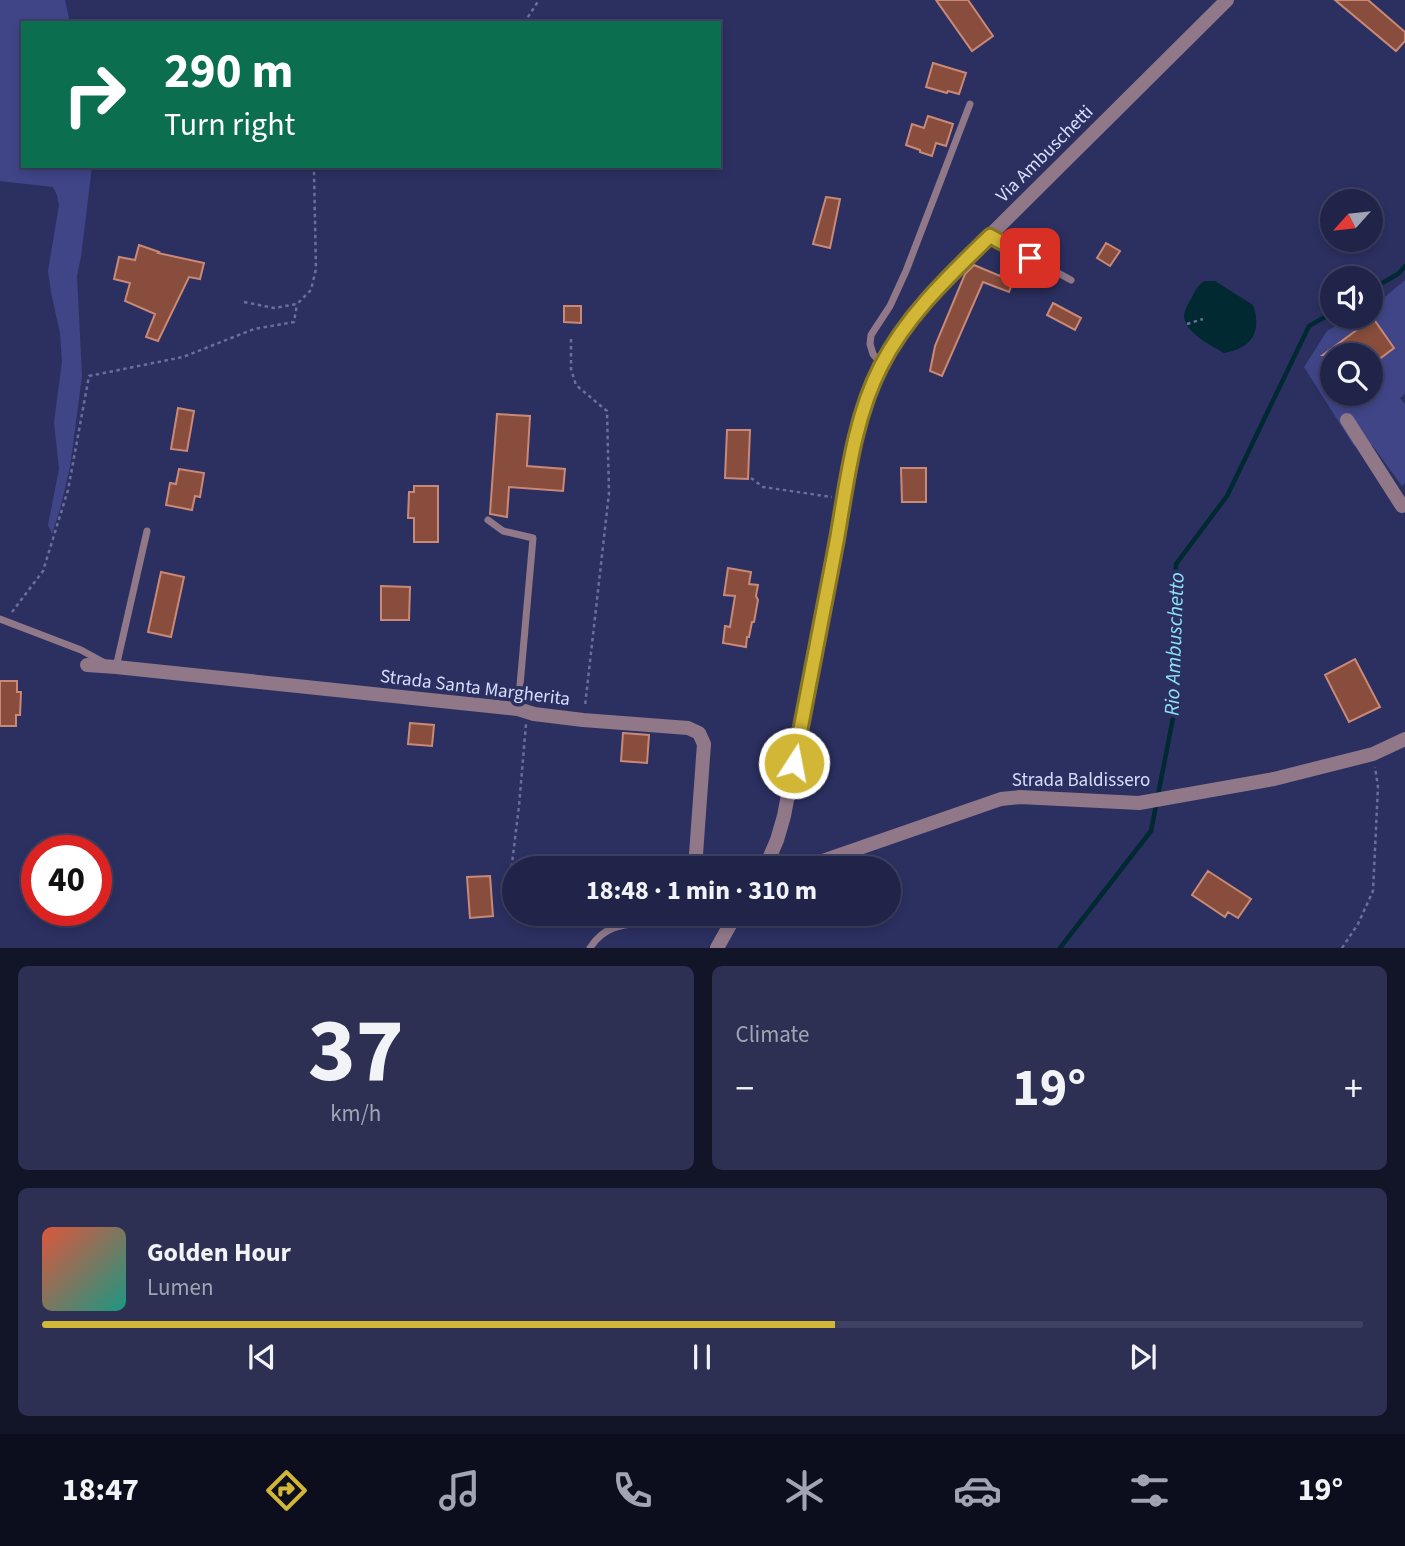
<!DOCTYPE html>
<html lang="en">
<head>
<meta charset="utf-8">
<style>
  :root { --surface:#212449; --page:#2d3053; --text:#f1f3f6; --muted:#a2a4b4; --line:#3e4161; --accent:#d2b736 }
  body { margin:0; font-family:"Source Sans 3",sans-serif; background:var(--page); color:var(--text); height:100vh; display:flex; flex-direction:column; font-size:26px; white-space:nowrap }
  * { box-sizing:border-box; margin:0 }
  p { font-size:23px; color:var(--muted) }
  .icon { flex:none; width:38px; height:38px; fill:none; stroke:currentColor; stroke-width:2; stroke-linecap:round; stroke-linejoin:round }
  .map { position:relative; height:948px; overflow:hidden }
  .sheet { display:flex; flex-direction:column; gap:18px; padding:18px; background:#121428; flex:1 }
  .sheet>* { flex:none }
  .banner { position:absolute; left:21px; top:21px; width:700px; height:147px; border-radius:0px; box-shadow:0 4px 10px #0003,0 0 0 2px var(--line); background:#0b6e4f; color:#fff; overflow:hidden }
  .needle { width:46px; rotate:243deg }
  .controls { position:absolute; left:1320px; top:189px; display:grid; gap:14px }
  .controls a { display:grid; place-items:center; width:63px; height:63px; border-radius:50%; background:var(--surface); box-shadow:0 4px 10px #0003,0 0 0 2px var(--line); font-size:35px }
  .speed { position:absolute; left:21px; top:835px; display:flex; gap:14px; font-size:35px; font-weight:700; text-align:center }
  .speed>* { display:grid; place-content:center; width:91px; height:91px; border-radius:50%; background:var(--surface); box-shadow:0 4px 10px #0003,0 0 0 2px var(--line); line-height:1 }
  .speed .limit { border:10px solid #d22; background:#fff; color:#111 }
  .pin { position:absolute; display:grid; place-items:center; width:60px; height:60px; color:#fff; margin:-30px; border-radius:14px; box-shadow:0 4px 10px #0006 }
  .me { position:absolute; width:77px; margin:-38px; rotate:11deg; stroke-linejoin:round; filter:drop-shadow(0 0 5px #0008) }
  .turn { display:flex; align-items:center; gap:24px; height:147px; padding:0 28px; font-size:32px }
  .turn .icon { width:91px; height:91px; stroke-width:2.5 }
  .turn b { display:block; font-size:49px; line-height:60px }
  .big { font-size:52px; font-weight:700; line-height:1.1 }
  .sheet .tile { flex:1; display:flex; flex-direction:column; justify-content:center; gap:10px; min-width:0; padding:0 24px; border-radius:10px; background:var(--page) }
  .sheet .dial { align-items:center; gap:0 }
  .dial b { font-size:91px; line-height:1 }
  .song { display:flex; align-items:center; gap:21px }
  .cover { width:84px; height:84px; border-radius:10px; background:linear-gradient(135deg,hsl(10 70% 55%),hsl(170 70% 35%)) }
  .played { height:7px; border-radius:4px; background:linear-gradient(90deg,var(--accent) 60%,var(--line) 60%) }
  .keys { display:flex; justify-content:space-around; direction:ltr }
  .heat { display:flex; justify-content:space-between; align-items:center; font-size:38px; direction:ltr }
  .sheet .tiles { flex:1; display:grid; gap:18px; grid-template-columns:1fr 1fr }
  .tile:last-child { grid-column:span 2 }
  .trip { position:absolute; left:502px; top:856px; width:399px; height:70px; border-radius:35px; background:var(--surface); box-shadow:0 4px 10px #0003,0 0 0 2px var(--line); font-weight:700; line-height:70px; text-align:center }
  .tabs { display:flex; height:112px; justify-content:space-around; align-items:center; background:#0d0e1d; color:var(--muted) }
  .tabs .icon { width:49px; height:49px }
  .tabs .selected { color:var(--accent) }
  .tabs b { font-size:32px; color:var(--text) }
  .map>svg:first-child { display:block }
  .green { fill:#404588; fill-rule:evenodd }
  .water { fill:#002932 }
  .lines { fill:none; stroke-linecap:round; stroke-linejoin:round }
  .stream { stroke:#002932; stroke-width:4.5 }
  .building { fill:#884d3c; stroke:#ca8976; stroke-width:2 }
  .path { stroke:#6a6f9a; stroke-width:2.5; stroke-dasharray:3.5 3.5; stroke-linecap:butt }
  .service { stroke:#907889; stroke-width:7 }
  .minor { stroke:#907889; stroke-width:14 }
  .tertiary { stroke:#907889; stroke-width:14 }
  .route-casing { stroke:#887723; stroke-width:18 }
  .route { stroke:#d2b736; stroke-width:12 }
  .labels { text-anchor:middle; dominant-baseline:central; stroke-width:7; stroke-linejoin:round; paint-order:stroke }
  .street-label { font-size:19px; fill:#d7ddfc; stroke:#2c3061 }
  .water-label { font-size:21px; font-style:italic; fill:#8de1f7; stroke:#2c3061 }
</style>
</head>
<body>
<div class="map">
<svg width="1405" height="948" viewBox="0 0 1405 948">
  <rect width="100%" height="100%" fill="#2c3061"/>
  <path class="green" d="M0 0H65L70 23H23V166H92L81 257 77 276 82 376 70 467 60 509 52 534 48 525 59 469 54 422 62 362 60 333 51 292 48 271 59 205 57 195 53 187 0 181Z
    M1405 280V394L1400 398 1405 404V483L1402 486 1372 445 1354 446 1304 367 1327 331 1351 317H1370V305L1386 296ZM1332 355H1370V394H1332Z"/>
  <path class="water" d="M1205 281H1215L1253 305C1262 331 1253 348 1224 353 1211 345 1184 333 1184 315 1185 309 1188 304 1191 299 1195 291 1197 285 1205 281Z"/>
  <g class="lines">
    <path class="stream" d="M1370 290 1398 274 1405 266
      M1060 948 1151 831 1173 718 1176 564 1227 496 1309 326 1332 313"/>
  </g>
  <path class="building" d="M936 0H968L993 36 972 51Z
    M1335 0H1368L1405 32V41L1396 51Z
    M933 63 966 73 959 94 948 91 947 93 926 87Z
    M928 116 953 124 946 146 936 143 932 156 920 152V150L906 145 912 124 924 128Z
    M826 197 840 199 830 248 813 244Z
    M1106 243 1120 251 1110 266 1097 258Z
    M139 245 159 252 158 253 204 263 200 279 189 277 158 341 146 337 155 314 125 301 130 283 114 279 119 257 135 260Z
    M1007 261 1023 267 1018 281 1014 279 1009 292 983 282 942 376 930 371 935 346 965 274 974 265 1000 276Z
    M1053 303 1081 318 1075 330 1047 315Z
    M564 306H581V323L564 322Z
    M1373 318 1394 348 1370 366V355H1323Z
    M178 408 194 411 187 451 171 449Z
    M497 414 530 416 527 466 565 469 563 491 509 487 507 517 490 514Z
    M727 430H750L748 479 725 478Z
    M901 468H926V502H902Z
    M179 469 204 473 200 497 195 496 192 510 166 505 170 483 176 484Z
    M414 486H438V542H414V518H408L409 492H414Z
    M728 568 751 572 749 584 758 585 756 596 758 600 754 622H752L749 637H747L746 647 723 643 725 626 730 627 735 596 724 595Z
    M161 572 184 577 171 637 148 632Z
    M381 586 410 587 409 620H381Z
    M1355 659 1380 707 1349 722 1325 675Z
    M0 681H17V692H21L20 715H16V726H0Z
    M410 723 434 725 432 746 408 744Z
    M623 733 649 735 647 763 621 761Z
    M1208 871 1251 899 1238 918 1228 912 1225 917 1192 895Z
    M490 876 493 916 470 918 467 877Z"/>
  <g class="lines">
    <path class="path" d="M524 23 539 0
      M244 302 274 308 297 304 311 290 316 269 314 172 315 166
      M1187 324 1203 319
      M571 339V369L576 385 607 411 609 493 585 706
      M751 478 763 487 832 497
      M12 612 43 571 68 490 89 376 183 357 254 329 294 322 297 304
      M509 888 519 806 526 724
      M1342 948 1358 924 1373 891 1378 787 1375 767"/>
    <path class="service" d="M990 236 1071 280
      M882 365 873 354 870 344 871 335 890 306 906 271 970 104
      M488 520 503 531 533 538 518 708
      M0 619 81 650 103 662
      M116 667 147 531
      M590 948C606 922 629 925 656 921 664 920 671 916 678 914"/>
    <path class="minor" d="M1347 420 1402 506 1405 504
      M87 665 116 667 518 709 534 714 583 720 688 728 699 733 704 744 695 868
      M802 868 1001 799 1020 797 1139 803 1274 779 1373 754 1405 739"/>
    <path class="tertiary" d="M765 868 777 840 784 816 852 457C857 439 859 420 865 403 880 360 908 325 935 290L1227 0
      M717 948 736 914"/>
  </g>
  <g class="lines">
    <g class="route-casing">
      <path id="route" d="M794 763C808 689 823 614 837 539 847 482 854 418 881 366 907 315 950 275 990 236L1030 258"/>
    </g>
    <use href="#route" class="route"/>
  </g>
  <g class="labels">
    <g class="street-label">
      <text transform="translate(1045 154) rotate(-45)">Via Ambuschetti</text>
      <text transform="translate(475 688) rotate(7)">Strada Santa Margherita</text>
      <text x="1081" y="780">Strada Baldissero</text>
    </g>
    <g class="water-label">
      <text transform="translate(1174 644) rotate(-88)">Rio Ambuschetto</text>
    </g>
  </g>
</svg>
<div class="controls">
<a><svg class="needle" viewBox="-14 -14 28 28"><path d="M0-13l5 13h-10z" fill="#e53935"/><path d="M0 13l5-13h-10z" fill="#a2a4b4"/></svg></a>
<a><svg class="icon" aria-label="sound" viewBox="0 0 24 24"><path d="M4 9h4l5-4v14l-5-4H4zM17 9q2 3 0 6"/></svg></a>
<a><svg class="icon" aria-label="search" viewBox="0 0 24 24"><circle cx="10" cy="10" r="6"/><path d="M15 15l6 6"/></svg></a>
</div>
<div class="speed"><div class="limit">40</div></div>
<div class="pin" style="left:1030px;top:258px;background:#d93025"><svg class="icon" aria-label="arrive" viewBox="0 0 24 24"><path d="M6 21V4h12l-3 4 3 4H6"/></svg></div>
<svg class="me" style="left:794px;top:763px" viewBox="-20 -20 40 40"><circle r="17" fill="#d2b736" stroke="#fff" stroke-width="3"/><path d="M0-11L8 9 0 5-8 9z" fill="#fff"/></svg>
<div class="trip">18:48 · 1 min · 310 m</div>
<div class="banner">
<div class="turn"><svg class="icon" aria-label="right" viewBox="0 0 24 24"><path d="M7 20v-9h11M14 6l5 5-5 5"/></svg><div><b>290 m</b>Turn right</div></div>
</div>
</div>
<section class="sheet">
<div class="tiles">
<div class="tile dial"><b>37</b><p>km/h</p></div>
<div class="tile"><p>Climate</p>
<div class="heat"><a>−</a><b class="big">19°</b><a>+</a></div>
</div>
<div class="tile">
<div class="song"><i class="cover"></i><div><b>Golden Hour</b><p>Lumen</p></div></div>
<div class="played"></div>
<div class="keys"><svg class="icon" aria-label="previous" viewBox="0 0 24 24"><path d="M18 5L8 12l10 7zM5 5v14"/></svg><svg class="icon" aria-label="pause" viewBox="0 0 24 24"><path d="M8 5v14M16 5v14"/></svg><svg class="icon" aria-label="next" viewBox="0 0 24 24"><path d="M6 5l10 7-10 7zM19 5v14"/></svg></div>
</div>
</div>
</section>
<nav class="tabs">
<b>18:47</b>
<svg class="icon selected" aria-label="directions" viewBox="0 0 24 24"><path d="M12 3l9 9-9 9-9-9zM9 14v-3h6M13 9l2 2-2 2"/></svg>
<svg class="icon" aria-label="music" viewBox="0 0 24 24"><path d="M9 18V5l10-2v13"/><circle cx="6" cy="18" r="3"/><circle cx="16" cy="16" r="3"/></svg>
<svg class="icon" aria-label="phone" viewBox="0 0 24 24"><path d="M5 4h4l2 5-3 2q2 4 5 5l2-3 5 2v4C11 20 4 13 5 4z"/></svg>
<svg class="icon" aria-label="climate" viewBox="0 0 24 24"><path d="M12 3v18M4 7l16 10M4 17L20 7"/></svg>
<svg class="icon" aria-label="car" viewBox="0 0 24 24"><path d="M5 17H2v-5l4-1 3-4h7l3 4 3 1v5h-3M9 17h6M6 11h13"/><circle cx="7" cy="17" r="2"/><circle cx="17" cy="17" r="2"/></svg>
<svg class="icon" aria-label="filters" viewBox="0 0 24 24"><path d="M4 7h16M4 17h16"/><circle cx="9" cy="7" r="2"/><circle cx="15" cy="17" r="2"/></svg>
<b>19°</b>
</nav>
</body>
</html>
